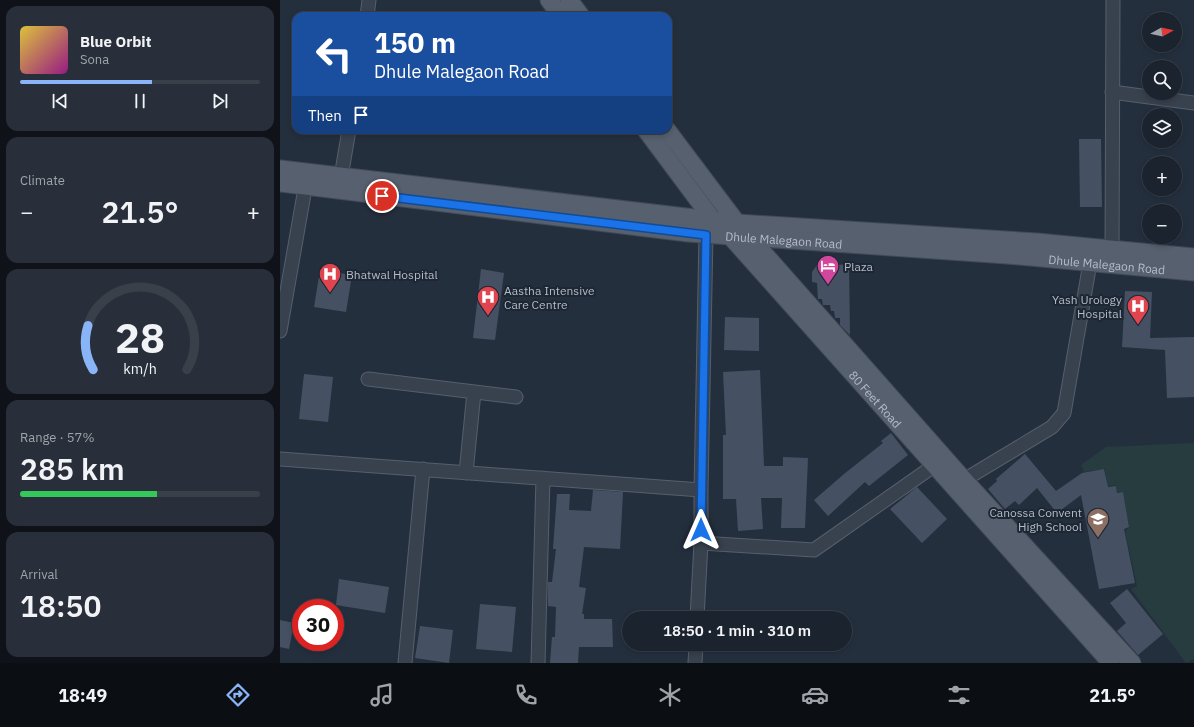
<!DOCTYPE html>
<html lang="en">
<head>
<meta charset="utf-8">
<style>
  :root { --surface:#1b232e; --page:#282f3a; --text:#f1f3f6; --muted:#a0a4aa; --line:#39404a; --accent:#8ab4f8 }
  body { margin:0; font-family:"IBM Plex Sans",sans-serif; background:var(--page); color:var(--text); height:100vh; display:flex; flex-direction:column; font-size:15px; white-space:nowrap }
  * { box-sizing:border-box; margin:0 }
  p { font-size:13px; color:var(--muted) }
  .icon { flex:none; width:22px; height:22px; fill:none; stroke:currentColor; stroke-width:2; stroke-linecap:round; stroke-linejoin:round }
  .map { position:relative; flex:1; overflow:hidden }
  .sheet { display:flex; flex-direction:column; gap:6px; padding:6px; background:#0f1319; width:280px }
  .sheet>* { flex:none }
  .hud { position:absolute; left:12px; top:12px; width:380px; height:122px; border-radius:12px; box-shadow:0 2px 6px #0003,0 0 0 1px var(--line); background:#1a4fa0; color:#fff; overflow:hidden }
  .needle { width:26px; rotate:82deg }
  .controls { position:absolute; left:862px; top:12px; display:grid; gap:8px }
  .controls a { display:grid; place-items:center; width:40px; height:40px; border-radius:50%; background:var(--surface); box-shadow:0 2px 6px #0003,0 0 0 1px var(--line); font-size:20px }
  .speed { position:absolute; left:12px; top:599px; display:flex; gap:8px; font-size:20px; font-weight:700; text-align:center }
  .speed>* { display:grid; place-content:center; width:52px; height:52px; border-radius:50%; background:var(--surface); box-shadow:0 2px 6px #0003,0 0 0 1px var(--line); line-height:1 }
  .speed .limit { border:6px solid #d22; background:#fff; color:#111 }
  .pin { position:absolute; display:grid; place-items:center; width:34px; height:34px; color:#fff; margin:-17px; border:2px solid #fff; border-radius:50%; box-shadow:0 1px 4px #0007 }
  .me { position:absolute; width:44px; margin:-22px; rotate:0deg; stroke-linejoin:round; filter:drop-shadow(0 0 3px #0008) }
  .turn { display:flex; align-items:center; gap:14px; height:84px; padding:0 16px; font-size:18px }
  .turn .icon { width:52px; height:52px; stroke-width:2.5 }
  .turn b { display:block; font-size:28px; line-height:34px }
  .then { display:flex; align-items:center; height:38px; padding:0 16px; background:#0003; gap:8px; font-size:15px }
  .big { font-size:30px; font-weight:600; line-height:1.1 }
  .sheet .tile { flex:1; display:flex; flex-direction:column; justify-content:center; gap:6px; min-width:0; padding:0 14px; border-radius:12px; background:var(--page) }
  .sheet .dial { align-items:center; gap:0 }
  .dial svg { height:104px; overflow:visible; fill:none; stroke:var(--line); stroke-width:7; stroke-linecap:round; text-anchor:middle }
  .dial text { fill:var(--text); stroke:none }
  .song { display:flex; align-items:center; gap:12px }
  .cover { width:48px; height:48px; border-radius:6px; background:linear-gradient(135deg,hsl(50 70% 55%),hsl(310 70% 35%)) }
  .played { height:4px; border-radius:2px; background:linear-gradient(90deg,var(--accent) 55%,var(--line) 55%) }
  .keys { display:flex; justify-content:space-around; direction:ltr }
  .heat { display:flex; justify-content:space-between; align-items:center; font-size:22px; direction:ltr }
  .charge { height:6px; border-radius:3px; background:linear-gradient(90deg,#34c759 57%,var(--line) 0) }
  .trip { position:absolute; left:342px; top:611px; width:230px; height:40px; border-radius:20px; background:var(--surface); box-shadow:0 2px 6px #0003,0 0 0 1px var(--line); font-weight:600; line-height:40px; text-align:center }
  .menu { display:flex; height:64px; justify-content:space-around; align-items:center; background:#0b0e12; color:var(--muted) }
  .menu .icon { width:28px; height:28px }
  .menu .current { color:var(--accent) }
  .menu b { font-size:18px; color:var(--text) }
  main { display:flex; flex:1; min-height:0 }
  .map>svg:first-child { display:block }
  .green { fill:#263c3f }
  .building { fill:#455162 }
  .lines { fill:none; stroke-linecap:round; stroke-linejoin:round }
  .minor-casing { stroke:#565f6c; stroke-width:15 }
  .major-casing { stroke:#414a57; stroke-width:19 }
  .minor { stroke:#38414e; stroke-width:13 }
  .major { stroke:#56606e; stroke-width:17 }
  .route-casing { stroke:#114b97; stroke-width:10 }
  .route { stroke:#1a73e8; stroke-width:7 }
  .labels { text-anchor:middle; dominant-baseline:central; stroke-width:4; stroke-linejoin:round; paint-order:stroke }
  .street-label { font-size:12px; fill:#b4bcc9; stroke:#1d2633 }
  .poi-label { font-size:12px; fill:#b4bcc9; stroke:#1d2633; text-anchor:start }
</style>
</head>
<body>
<main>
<section class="sheet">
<div class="tile">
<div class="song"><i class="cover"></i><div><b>Blue Orbit</b><p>Sona</p></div></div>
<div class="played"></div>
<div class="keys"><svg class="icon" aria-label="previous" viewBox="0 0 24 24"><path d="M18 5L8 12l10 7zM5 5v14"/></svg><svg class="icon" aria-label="pause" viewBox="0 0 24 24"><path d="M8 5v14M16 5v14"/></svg><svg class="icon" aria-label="next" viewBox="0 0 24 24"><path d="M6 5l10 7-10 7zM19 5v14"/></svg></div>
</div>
<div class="tile"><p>Climate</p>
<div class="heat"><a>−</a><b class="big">21.5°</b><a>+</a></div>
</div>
<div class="tile dial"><svg viewBox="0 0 100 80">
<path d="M14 69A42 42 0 1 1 86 69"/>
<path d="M14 69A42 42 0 0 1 10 35" stroke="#8ab4f8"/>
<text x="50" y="56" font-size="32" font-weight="700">28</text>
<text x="50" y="72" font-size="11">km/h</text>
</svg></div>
<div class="tile"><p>Range · 57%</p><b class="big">285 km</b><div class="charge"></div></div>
<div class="tile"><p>Arrival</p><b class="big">18:50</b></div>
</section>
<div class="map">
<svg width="914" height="663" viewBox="0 0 914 663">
  <rect width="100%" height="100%" fill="#242f3e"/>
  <path class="green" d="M914 443V659L906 663 851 589 857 586 845 532 849 527 843 492H837L836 485 821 487V484L827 483 825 469 804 472 801 465 826 447Z"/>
  <path class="building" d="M799 139H821L822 207H800Z
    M541 259 543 266 569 264 570 335 560 325V318H555L554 311H551L550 305H543L542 299H538L537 283 532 282V272Z
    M201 269 224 273 215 340 193 338Z
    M40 270 72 275 66 312 34 307Z
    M845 291 872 292 870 338 914 337V397L887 398 885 350 842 347Z
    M445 317 479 318V351L444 350Z
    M480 370 484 466H503V457L528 458 525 528H501L502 498H481L483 529 458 531 456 499H443V435H446L443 372Z
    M24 374 53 377 48 422 19 419Z
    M611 433 628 455 589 486 585 482 548 516 534 500 564 474 603 443 601 441Z
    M745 454 776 491 802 473 824 469 828 487 836 486 837 493 843 492 849 527 844 529 855 583 819 589 801 495 777 513 757 488 739 505 735 501 725 509 708 489 717 481 716 479Z
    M637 487 667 519 642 543 610 509Z
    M313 490 343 492 340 549 304 547 299 587 306 588 302 614H304V619H332L333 647H299L298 663H270L272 637H275L276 607 268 606V582H272L276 549H273L277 494H290L289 510 311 511Z
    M59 579 109 587 105 613 56 605Z
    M847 589 883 634 858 655 837 631 846 623 830 603Z
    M200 604 236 607 232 652 196 649Z
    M0 620 14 623 9 649 0 647Z
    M140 626 173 630 169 663 135 658Z"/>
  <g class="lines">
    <g class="minor-casing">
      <path id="minor" d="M87 16 89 0
        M832 92 914 103
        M61 177 69 130
        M832 258 833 0
        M0 331 27 177
        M88 379 236 397
        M0 459 421 490V543L534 550 655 465
        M186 473 194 392
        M684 480 772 427 784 413 810 263
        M421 490 426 235
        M417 618 421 543
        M125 663 143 469
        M258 663 263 478
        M415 663 416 644"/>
    </g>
    <g class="major-casing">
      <g id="major">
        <path d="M269 0 281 16"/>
        <path d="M289 0 301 16"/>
        <path id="s1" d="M366 130 433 220 451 237 831 663"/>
        <path d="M387 130 457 223 684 480 852 663"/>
        <path d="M0 169 457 223 757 242 914 257"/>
        <path id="s2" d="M0 183 408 233 727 255 914 272"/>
      </g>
    </g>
    <use href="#minor" class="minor"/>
    <use href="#major" class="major"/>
  </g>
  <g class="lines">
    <g class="route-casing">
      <path id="route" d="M102 196 426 235 421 530"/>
    </g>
    <use href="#route" class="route"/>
  </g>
  <defs>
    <g id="hotel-pin" transform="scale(1.15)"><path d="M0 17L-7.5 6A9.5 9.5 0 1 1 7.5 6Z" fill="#d1479c" stroke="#1d2633"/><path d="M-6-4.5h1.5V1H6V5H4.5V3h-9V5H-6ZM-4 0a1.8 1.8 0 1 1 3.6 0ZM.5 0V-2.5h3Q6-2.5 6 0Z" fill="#fff"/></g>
    <g id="hospital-pin" transform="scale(1.15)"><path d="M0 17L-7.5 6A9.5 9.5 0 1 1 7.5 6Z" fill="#e0444e" stroke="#1d2633"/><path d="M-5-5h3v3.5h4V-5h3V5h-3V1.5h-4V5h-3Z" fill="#fff"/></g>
    <g id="school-pin" transform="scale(1.15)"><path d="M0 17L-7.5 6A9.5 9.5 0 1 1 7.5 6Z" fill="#8d6e63" stroke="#1d2633"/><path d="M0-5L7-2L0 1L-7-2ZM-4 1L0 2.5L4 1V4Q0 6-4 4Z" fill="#fff"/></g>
  </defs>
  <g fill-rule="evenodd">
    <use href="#hotel-pin" x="548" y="266"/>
    <use href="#hospital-pin" x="50" y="274"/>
    <use href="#hospital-pin" x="208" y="297"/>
    <use href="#hospital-pin" x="858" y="306"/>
    <use href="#school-pin" x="818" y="519"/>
  </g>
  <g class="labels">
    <g class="street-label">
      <text stroke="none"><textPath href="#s2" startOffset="507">Dhule Malegaon Road</textPath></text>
      <text stroke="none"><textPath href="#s2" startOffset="831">Dhule Malegaon Road</textPath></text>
      <text stroke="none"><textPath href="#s1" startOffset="354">80 Feet Road</textPath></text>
    </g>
    <g class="poi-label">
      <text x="564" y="266">Plaza</text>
      <text x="66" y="274">Bhatwal Hospital</text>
      <text x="224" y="290">Aastha Intensive<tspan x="224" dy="14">Care Centre</tspan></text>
      <text x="842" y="299" text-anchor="end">Yash Urology<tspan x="842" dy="14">Hospital</tspan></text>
      <text x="802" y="512" text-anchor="end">Canossa Convent<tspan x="802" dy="14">High School</tspan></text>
    </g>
  </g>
</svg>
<div class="controls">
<a><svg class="needle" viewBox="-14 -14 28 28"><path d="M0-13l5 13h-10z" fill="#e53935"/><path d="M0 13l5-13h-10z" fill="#a0a4aa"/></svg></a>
<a><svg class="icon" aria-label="search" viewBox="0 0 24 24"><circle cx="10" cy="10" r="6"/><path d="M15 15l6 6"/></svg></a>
<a><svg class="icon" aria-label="layers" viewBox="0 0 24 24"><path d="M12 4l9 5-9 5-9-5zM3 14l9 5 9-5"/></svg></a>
<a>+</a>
<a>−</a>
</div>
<div class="speed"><div class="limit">30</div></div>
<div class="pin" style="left:102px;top:196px;background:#d93025"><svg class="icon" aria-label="arrive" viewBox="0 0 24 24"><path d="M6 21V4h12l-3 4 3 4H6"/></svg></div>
<svg class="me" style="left:421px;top:530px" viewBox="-20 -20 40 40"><path d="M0-17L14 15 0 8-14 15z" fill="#1a73e8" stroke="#fff" stroke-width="4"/></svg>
<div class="trip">18:50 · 1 min · 310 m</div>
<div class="hud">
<div class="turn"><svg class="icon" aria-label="left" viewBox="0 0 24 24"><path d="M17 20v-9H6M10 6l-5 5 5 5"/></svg><div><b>150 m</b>Dhule Malegaon Road</div></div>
<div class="then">Then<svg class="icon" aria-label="arrive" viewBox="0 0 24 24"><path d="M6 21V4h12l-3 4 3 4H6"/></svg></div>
</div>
</div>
</main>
<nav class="menu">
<b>18:49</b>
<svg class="icon current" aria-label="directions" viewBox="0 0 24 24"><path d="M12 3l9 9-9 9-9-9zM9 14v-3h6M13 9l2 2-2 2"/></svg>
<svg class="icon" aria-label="music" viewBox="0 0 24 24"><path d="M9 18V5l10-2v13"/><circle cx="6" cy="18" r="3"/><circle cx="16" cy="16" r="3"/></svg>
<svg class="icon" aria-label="phone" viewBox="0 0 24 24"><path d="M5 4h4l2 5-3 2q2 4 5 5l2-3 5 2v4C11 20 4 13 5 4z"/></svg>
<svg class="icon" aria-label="climate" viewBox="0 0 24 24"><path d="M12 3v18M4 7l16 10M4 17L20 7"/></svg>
<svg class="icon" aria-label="car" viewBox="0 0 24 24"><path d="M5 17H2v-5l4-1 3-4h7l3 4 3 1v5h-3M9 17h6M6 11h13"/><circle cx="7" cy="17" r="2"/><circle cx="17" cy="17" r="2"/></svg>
<svg class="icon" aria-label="filters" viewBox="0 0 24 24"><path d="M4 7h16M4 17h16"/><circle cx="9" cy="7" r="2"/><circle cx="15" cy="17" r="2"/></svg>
<b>21.5°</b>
</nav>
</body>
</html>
